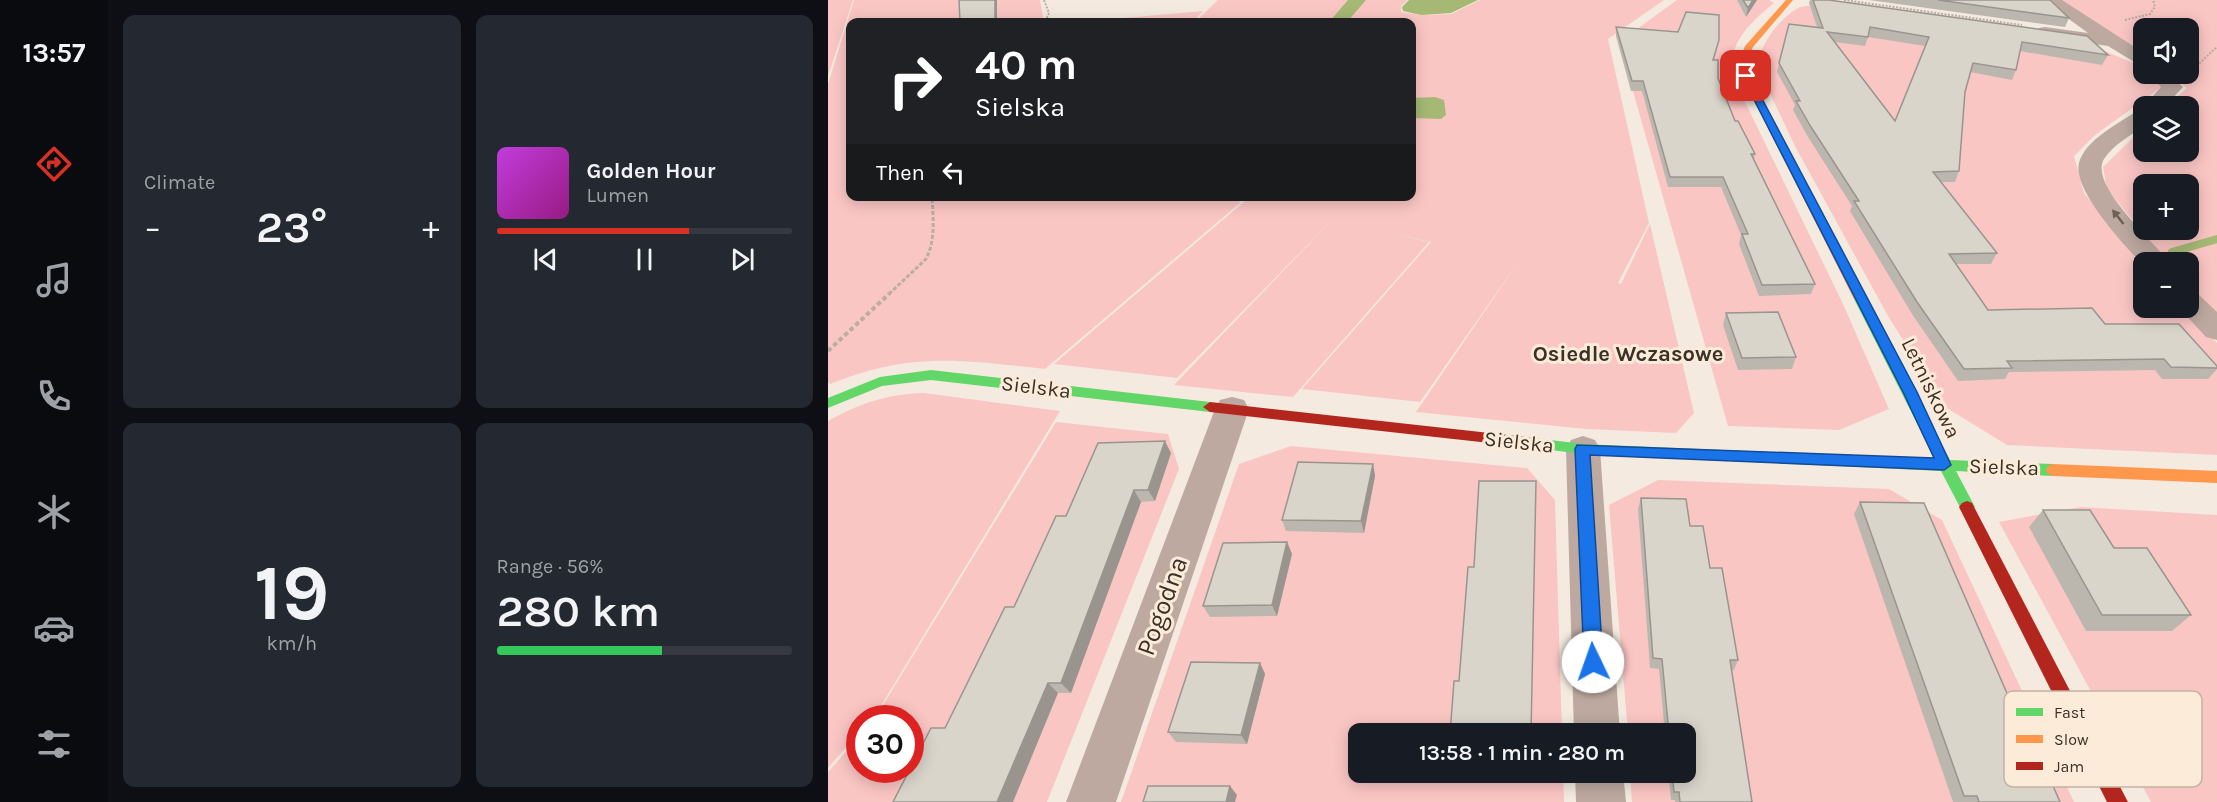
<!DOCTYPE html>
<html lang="en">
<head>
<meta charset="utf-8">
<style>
  :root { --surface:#171b24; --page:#242831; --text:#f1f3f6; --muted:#9ea1a6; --line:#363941; --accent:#d93025 }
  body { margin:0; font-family:Karla,sans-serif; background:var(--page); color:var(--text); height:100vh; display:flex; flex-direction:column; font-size:22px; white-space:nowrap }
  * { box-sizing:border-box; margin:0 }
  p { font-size:20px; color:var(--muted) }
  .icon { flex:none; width:33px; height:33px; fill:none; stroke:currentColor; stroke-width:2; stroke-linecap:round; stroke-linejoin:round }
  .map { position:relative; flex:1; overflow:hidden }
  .side { display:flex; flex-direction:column; gap:15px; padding:15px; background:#0d0f14; width:720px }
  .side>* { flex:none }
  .hud { position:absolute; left:18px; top:18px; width:570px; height:183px; border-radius:12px; box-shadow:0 3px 15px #0003; background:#202124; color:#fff; overflow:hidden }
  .buttons { position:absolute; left:1305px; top:18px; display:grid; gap:12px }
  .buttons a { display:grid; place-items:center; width:66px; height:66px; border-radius:12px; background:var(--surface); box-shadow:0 3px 15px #0003; font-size:30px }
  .speed { position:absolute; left:18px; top:705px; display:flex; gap:12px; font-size:30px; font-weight:700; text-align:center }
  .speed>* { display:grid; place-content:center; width:78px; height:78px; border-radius:50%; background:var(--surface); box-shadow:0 3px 15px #0003; line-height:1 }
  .speed .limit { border:9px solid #d22; background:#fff; color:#111 }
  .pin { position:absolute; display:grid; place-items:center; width:51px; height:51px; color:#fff; margin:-26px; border-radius:12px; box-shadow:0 3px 9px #0006 }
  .me { position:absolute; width:66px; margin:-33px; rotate:357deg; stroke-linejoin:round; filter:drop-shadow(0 0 4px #0008) }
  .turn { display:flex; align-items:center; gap:21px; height:126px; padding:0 30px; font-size:27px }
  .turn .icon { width:78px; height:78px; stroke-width:2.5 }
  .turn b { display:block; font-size:42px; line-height:51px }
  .then { display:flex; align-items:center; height:57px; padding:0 30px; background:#0003; gap:12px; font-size:22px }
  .big { font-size:45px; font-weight:600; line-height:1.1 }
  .side .card { flex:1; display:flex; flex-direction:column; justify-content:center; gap:9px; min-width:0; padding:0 21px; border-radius:12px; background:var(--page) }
  .side .dial { align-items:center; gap:0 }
  .dial b { font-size:78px; line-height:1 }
  .song { display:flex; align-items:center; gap:18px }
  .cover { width:72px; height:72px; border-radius:9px; background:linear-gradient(135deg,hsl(290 70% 55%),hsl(310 70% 35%)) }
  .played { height:6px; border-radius:3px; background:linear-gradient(90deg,var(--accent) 65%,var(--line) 65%) }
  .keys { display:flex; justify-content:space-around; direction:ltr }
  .heat { display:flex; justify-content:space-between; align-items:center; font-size:33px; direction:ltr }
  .charge { height:9px; border-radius:4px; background:linear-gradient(90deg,#34c759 56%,var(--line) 0) }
  .side .tiles { flex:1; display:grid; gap:15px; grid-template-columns:repeat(2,1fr) }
  .trip { position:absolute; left:520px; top:723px; width:348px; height:60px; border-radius:12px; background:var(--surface); box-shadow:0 3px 15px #0003; font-weight:600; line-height:60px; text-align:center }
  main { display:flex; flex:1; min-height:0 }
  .tab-bar { display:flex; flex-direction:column; width:108px; justify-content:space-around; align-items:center; background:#090b0e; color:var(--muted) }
  .tab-bar .icon { width:42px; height:42px }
  .tab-bar .selected { color:var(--accent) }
  .tab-bar b { font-size:27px; color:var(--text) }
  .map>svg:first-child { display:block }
  .green { fill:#fac6c4; fill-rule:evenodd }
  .water { fill:#a5b974 }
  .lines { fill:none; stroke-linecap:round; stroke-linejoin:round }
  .stream { stroke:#a5b974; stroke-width:8 }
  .canal { fill:#a5b974; fill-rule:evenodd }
  .path-far2 { stroke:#baada4; stroke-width:2; stroke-dasharray:2 1.5; stroke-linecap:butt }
  .path-far1 { stroke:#baada4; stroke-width:3; stroke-dasharray:4 2; stroke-linecap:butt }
  .path { stroke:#baada4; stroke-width:4; stroke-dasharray:4.5 3; stroke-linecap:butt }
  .street { fill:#bda9a0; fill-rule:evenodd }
  .fast { fill:#63d668; fill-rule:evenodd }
  .slow { fill:#ff974d; fill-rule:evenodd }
  .jam { fill:#b3261e; fill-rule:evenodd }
  .wall { fill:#bbb7af; fill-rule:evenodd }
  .shaded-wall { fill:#99958e }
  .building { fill:#dad5cb; stroke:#99958e; stroke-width:1.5; fill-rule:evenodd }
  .oneway { fill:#6e6158 }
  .route { fill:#1a73e8; stroke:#114b97; stroke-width:1.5 }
  .labels { text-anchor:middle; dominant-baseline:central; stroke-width:6; stroke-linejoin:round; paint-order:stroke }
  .street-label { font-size:21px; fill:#3a3128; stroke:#fcebd8 }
  .neighbourhood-label { font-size:22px; font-weight:bold; fill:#3a3128; stroke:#fcebd8 }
  .near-street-label { font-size:26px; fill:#3a3128; stroke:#fcebd8 }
  .key { fill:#fcebd8; stroke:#c2b3a3; stroke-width:1.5 }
  .key-label { font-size:16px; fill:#3a3128 }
</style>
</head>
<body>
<main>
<nav class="tab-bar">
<b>13:57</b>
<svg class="icon selected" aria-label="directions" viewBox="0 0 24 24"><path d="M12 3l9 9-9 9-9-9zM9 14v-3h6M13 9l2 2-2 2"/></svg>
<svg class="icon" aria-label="music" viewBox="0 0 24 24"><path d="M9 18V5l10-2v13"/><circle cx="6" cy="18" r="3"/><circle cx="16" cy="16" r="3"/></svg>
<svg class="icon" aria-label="phone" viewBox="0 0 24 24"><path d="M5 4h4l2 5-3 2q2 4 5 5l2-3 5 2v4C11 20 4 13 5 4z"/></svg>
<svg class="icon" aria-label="climate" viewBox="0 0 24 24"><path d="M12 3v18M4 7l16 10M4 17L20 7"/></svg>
<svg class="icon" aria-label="car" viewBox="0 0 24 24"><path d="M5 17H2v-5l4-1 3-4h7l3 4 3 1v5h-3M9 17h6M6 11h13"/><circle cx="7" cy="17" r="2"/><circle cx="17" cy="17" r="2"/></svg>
<svg class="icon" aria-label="filters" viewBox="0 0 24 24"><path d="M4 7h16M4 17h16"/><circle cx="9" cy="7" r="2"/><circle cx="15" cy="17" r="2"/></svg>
</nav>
<section class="side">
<div class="tiles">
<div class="card"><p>Climate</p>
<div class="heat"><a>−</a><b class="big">23°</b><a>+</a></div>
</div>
<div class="card">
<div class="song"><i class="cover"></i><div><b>Golden Hour</b><p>Lumen</p></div></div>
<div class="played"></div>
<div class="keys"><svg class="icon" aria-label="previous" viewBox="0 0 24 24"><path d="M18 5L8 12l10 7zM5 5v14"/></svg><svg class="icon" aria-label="pause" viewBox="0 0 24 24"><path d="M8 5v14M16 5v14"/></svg><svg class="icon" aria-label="next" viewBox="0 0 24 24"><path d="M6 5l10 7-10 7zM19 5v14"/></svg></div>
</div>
<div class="card dial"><b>19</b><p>km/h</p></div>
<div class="card"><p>Range · 56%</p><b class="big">280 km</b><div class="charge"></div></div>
</div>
</section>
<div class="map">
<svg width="1389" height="802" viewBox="0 0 1389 802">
  <rect width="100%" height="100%" fill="#f4eae0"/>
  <path class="green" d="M0 0H25L0 76Z
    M26 0H212L215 17 210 22H22V196H389L413 202 217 369C133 360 84 351 2 384L0 382V84Z
    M390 0H580L573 6V12L593 15 623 14 652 0H836L780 39 821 223 790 283 793 284 822 224 866 413 848 433 758 429 588 412 691 261 592 402 474 389 603 242 563 233 601 242 465 397 346 385 504 220 349 378 226 364 417 201 399 197 584 196V22H519L528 11 518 22H367Z
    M849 0H941L946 3C923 22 898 44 905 77L1015 304 1061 409 1011 430 900 426 791 42Z
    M1231 0H1389V318L1361 287 1360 262H1339L1279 189 1275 167 1315 128 1316 152H1360V106H1339L1359 88 1340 74H1360V28H1316L1315 55ZM1316 184H1360V230H1316Z
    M994 5 1256 43 1306 63 1315 70 1316 74H1320L1335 86 1267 135 1246 156 1256 193 1315 263 1316 308H1355L1389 343V455L1179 445 1117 407 1060 316 967 146 929 66C933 43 950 20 970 8 976 5 987 6 994 5Z
    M375 11 365 22H250Z
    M96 393 232 411 51 709 43 718H32L31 732 0 768V421C32 403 60 394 96 393Z
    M228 422 340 434 351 469 219 802H0V772L31 737 32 770H82V718H47Z
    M463 446 699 468 727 500 734 733 531 734V772L735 773 736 802H293L411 464Z
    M830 480 1061 489 1114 520 1246 802H804L802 773 858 772V734L800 733 781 505Z
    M1252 507 1389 515V802H1323L1171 522Z"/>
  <path class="water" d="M581 0H650L623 13 593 15 575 11 574 7Z
    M607 97 616 100 618 115 613 119 584 118V98Z"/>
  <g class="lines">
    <path class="stream" d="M1344 252 1389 239"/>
    <path class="canal" d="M520 0H538L519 22H501Z"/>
    <path class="path-far2" d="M216 0 221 13 217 22
      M1016 0 1194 25
      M1297 20 1322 14 1327 7 1325 0
      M1361 73 1389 47"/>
    <path class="path-far1" d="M61 294 98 259C108 239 105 218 104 196"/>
    <path class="path" d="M0 351 62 293"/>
    <path class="street" d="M1215 0H1234L1316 53V68L1280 46 1211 36 1208 32 1211 28 1217 27 1260 33Z
      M1321 74H1341L1355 87 1337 106H1316L1333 87Z
      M1316 109V126C1303 135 1285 145 1276 159 1260 185 1327 242 1341 262H1316V266C1298 247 1244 190 1251 163 1257 140 1291 123 1309 111Z
      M1360 291 1370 294 1389 312V340L1378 337 1351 308H1360Z
      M404 397 416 400 421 409 288 802H238L387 409 392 400Z
      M755 436 767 440 772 449 792 734H746L738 449 743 440Z
      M747 772H795L798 802H748Z"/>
    <path class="fast" d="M1032 295 1038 299 1122 460 1225 464 1230 466 1232 470 1230 474 1225 476 1128 471 1147 507 1144 511 1139 513 1134 511 1113 471 755 454 706 448 701 447 699 443 701 439 706 438 755 444 1107 459 1026 299Z
      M103 370 382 402 389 407 382 412 103 380 54 386 0 408V398L52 377Z"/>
    <path class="slow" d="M958 0H965L925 47 921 56 922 76 1038 299 1032 303 1026 299 914 76 913 56 917 46Z
      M1225 464 1389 471V483L1225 476 1220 474 1218 470 1220 466Z"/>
    <path class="jam" d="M382 402 706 438 711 439 713 443 711 447 706 448 382 412 375 407Z
      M1139 501 1144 503 1300 802H1279L1131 507 1134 503Z"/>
  </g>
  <path class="wall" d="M909 0H929L918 17Z
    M982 0H1001L1280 55 1274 65 1192 51 1188 70 1184 80 1142 72 1137 92 1131 171 1127 182H1113L1169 253 1163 264H1128L1160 310 1277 324 1389 366V369L1380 379H1334L1327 370 1181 372 1177 379 1130 381 1084 314 1022 211 1024 206 980 137 965 110 967 105 949 72 961 24 989 27 981 3ZM1040 37 1097 46 1067 121 1007 42 1037 46Z
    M1041 0H1222L1241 18 1237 27Z
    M788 27 889 49 886 60 890 78 907 121 927 154 926 159 987 284 983 294 931 296 911 244 913 235 893 187H840L814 91H803L788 36Z
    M898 313 968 357 964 369 910 370 895 325Z
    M343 453 327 501 313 502 243 693H230L117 728 238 516Z
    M545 464 547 476 536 533 458 531 454 520Z
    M813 498 862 526 882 568 910 660 906 670H904L924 802H847V800H843L840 772H858V734H837L831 669 822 668 810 509Z
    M1032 502 1185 707 1232 802H1125L1026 514Z
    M1215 510 1286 548 1363 615 1344 631H1258L1201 527Z
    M459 542 464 554 449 616 382 617 375 606Z
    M432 663 437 674 419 744 348 742 340 732Z
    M620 772H702V778L621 776Z"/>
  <path class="shaded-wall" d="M167 0H169V22H137Z
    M925 0H929L918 17 920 8Z
    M337 441 343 453 327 501 320 490Z
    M545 464 547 476 536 533 533 521Z
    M306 490 313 502 243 693 233 683Z
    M459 542 464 554 449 616 444 605Z
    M432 663 437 674 419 744 413 735Z
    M220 683 230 693 185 802H169Z
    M402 786 409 795 407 802H398Z"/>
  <path class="building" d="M131 0H167V19L132 22Z
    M915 0H925L920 8Z
    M985 0H1001L1259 36 1280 55 1194 42 1188 70 1145 63 1137 92 1131 171 1105 172 1169 253 1121 254 1160 310 1264 308 1277 324H1351L1389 366V368L1343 367 1336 359 1179 361 1184 368 1136 369 1089 302 1026 201H1031L983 127 968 101H972L951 63 961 24 995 28ZM1042 27 1101 37 1067 121 999 32 1040 37Z
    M1110 0H1222L1241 18Z
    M858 12 891 15V40L885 60H890V78L907 121H910L927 154H923L987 284 934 285 914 234H920L895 177H842L815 81H804L788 27 850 32Z
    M950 312 968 357 914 358 898 313Z
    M337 441 320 490H306L233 683H220L169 802H65L103 728H117L177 607H186L228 516H238L270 443Z
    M470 462 545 464 533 521 454 520Z
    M651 481H708L703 734H622L626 681H631L640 567H646Z
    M813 498 858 499 862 526H875L882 568H894L910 660H902L924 802H852L851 792H846L844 772H858V734H841L834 659 825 658Z
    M1032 502 1096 503 1185 707H1191L1232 802H1151L1149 796H1136Z
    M1215 510H1262L1286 548H1319L1363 615H1274Z
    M459 542 444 605 375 606 395 543Z
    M363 662 432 663 413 735 340 732Z
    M320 786H402L398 802H315Z"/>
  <defs><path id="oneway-solid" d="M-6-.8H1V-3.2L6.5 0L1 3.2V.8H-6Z" transform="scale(1.5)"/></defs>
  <use class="oneway" href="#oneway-solid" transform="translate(1290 217) rotate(-128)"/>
  <path class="route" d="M918 74 922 76 1089 392 1123 465 1116 470 762 455 775 662 772 669 765 671 759 669 756 662 747 449 749 445 1106 458 1075 392 914 76Z"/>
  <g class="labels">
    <g class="street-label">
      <text transform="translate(208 387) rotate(7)">Sielska</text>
      <text transform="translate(1103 388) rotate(64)">Letniskowa</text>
      <text transform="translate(691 442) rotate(6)">Sielska</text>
      <text transform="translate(1176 467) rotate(2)">Sielska</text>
    </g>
    <g class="neighbourhood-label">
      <text x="800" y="354">Osiedle Wczasowe</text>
    </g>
    <g class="near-street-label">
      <text transform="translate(334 606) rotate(-70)">Pogodna</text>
    </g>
  </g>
  <rect x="1176" y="691" width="198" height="96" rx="9" class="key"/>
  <rect x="1188" y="708" width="27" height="8" fill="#63d668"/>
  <rect x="1188" y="735" width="27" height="8" fill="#ff974d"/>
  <rect x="1188" y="762" width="27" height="8" fill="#b3261e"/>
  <g class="key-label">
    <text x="1226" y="718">Fast</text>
    <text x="1226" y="745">Slow</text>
    <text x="1226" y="772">Jam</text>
  </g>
</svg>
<div class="buttons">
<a><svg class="icon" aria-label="sound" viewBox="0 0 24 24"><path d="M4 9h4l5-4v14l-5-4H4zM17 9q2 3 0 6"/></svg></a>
<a><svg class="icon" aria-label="layers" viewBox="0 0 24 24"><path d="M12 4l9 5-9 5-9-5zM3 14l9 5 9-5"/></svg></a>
<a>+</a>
<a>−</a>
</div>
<div class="speed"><div class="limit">30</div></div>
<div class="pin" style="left:918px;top:76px;background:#d93025"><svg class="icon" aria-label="arrive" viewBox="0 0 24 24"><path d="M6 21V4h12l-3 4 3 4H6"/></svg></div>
<svg class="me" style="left:765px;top:662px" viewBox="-20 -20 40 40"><circle r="19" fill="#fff"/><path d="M0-13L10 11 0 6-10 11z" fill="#1a73e8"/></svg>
<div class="trip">13:58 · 1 min · 280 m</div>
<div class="hud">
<div class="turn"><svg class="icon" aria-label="right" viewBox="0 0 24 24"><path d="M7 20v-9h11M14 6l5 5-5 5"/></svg><div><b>40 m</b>Sielska</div></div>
<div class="then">Then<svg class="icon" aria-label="left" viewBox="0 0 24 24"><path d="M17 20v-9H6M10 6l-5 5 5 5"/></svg></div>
</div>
</div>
</main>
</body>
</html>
